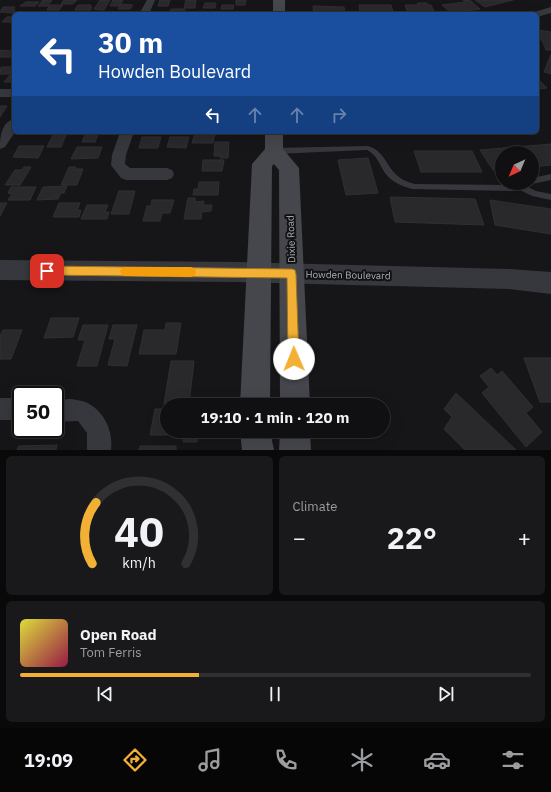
<!DOCTYPE html>
<html lang="en">
<head>
<meta charset="utf-8">
<style>
  :root { --surface:#101012; --page:#19191b; --text:#f1f3f6; --muted:#9c9d9f; --line:#303032; --accent:#f2b134 }
  body { margin:0; font-family:"IBM Plex Sans",sans-serif; background:var(--page); color:var(--text); height:100vh; display:flex; flex-direction:column; font-size:15px; white-space:nowrap }
  * { box-sizing:border-box; margin:0 }
  p { font-size:13px; color:var(--muted) }
  .icon { flex:none; width:22px; height:22px; fill:none; stroke:currentColor; stroke-width:2; stroke-linecap:round; stroke-linejoin:round }
  .map { position:relative; height:450px; overflow:hidden }
  .side { display:flex; flex-direction:column; gap:6px; padding:6px; background:#09090a; flex:1 }
  .side>* { flex:none }
  .guide { position:absolute; left:12px; top:12px; width:527px; height:122px; border-radius:6px; box-shadow:0 4px 16px #0002,0 0 0 1px var(--line); background:#1a4fa0; color:#fff; overflow:hidden }
  .needle { width:26px; rotate:224deg }
  .controls { position:absolute; left:495px; top:146px; display:grid; gap:8px }
  .controls a { display:grid; place-items:center; width:44px; height:44px; border-radius:50%; background:var(--surface); box-shadow:0 4px 16px #0002,0 0 0 1px var(--line); font-size:20px }
  .speed { position:absolute; left:12px; top:386px; display:flex; gap:8px; font-size:20px; font-weight:700; text-align:center }
  .speed>* { display:grid; place-content:center; width:52px; height:52px; border-radius:50%; background:var(--surface); box-shadow:0 4px 16px #0002,0 0 0 1px var(--line); line-height:1 }
  .speed .limit { border:2px solid #111; border-radius:6px; background:#fff; color:#111 }
  .pin { position:absolute; display:grid; place-items:center; width:34px; height:34px; color:#fff; margin:-17px; border-radius:8px; box-shadow:0 2px 6px #0006 }
  .me { position:absolute; width:44px; margin:-22px; rotate:359deg; stroke-linejoin:round; filter:drop-shadow(0 0 3px #0008) }
  .turn { display:flex; align-items:center; gap:14px; height:84px; padding:0 20px; font-size:18px }
  .turn .icon { width:52px; height:52px; stroke-width:2.5 }
  .turn b { display:block; font-size:28px; line-height:34px }
  .lanes { display:flex; align-items:center; height:38px; padding:0 20px; background:#0003; justify-content:center; gap:20px; direction:ltr }
  .lanes .off { opacity:.35 }
  .big { font-size:30px; font-weight:700; line-height:1.1 }
  .side .card { flex:1; display:flex; flex-direction:column; justify-content:center; gap:6px; min-width:0; padding:0 14px; border-radius:6px; background:var(--page) }
  .side .dial { align-items:center; gap:0 }
  .dial svg { height:104px; overflow:visible; fill:none; stroke:var(--line); stroke-width:7; stroke-linecap:round; text-anchor:middle }
  .dial text { fill:var(--text); stroke:none }
  .song { display:flex; align-items:center; gap:12px }
  .cover { width:48px; height:48px; border-radius:6px; background:linear-gradient(135deg,hsl(60 70% 55%),hsl(340 70% 35%)) }
  .played { height:4px; border-radius:2px; background:linear-gradient(90deg,var(--accent) 35%,var(--line) 35%) }
  .keys { display:flex; justify-content:space-around; direction:ltr }
  .heat { display:flex; justify-content:space-between; align-items:center; font-size:22px; direction:ltr }
  .side .tiles { flex:1; display:grid; gap:6px; grid-template-columns:1fr 1fr }
  .card:last-child { grid-column:span 2 }
  .trip { position:absolute; left:160px; top:398px; width:230px; height:40px; border-radius:20px; background:var(--surface); box-shadow:0 4px 16px #0002,0 0 0 1px var(--line); font-weight:700; line-height:40px; text-align:center }
  .tab-bar { display:flex; height:64px; justify-content:space-around; align-items:center; background:#060607; color:var(--muted) }
  .tab-bar .icon { width:28px; height:28px }
  .tab-bar .current { color:var(--accent) }
  .tab-bar b { font-size:18px; color:var(--text) }
  .map>svg:first-child { display:block }
  .building { fill:#29292c; stroke:#303034 }
  .lines { fill:none; stroke-linecap:round; stroke-linejoin:round }
  .service { fill:#37383d; fill-rule:evenodd }
  .minor { fill:#37383d; fill-rule:evenodd }
  .tertiary { fill:#37383d; fill-rule:evenodd }
  .secondary { fill:#45474d; fill-rule:evenodd }
  .route { fill:#f2b134; stroke:#9d7322 }
  .slow { fill:#f59e0b }
  .labels { text-anchor:middle; dominant-baseline:central; stroke-width:4; stroke-linejoin:round; paint-order:stroke }
  .street-label { font-size:10px; fill:#a8adb8; stroke:#111113 }
</style>
</head>
<body>
<div class="map">
<svg width="551" height="450" viewBox="0 0 551 450">
  <rect width="100%" height="100%" fill="#161618"/>
  <path class="building" d="M43 0H52L48 6H38Z
    M64 0H77L73 4H61Z
    M100 0H110L104 10 94 9Z
    M113 0H123L119 6H110Z
    M160 0H170L168 6H158Z
    M186 0H196L195 8H184Z
    M236 0H246L245 5H236Z
    M463 0 471 1 480 9 451 13 442 5 465 2Z
    M475 0H513L485 7Z
    M26 2H39L35 6H20Z
    M205 3H216L215 8H203Z
    M417 3H427L428 5H431L435 13H408L405 5H418Z
    M121 4 133 5 130 9H118Z
    M50 5H63L59 10H47Z
    M78 5H91L90 8 92 7 90 10H75Z
    M222 5H234L233 9H221Z
    M359 5H391L393 12 360 13Z
    M313 6 344 7 345 13H314Z
    M3 7H15L13 10H15L13 13 0 12Z
    M171 9H185L183 13H170Z
    M7 17H14V22H2Z
    M538 30 551 32V50H546L542 40H538L537 36H540Z
    M0 50 14 51 11 54 14 55 12 57H0Z
    M551 54V74L544 72Z
    M1 67H14V70L12 74H0Z
    M10 75H14V82H4Z
    M537 78 547 88 537 89Z
    M0 106H7L0 117Z
    M86 132H99L95 142H82Z
    M54 133H67L61 147H47Z
    M195 133H215L213 143H192Z
    M142 137H161L158 148H139Z
    M170 137H189L186 148 167 147Z
    M215 142H229L228 158H220L221 156H214Z
    M551 144V165L532 167V153H502V170H493L480 150Z
    M19 146H44L38 158 13 157Z
    M77 147H102L98 158 71 159Z
    M414 151H472L482 172H421Z
    M368 158 378 193 346 195 338 160Z
    M203 160H224L222 171H202Z
    M24 167H31L20 185H5L15 170H22Z
    M69 167H76L75 169H83L77 185H61Z
    M199 182H219L218 195H193L194 189H198Z
    M67 186 64 193H61L58 199 37 200 43 187Z
    M11 187H36L30 200H8L12 194 8 193Z
    M119 191H135L129 214H111Z
    M390 197 475 199 484 225 395 222Z
    M188 198H195V202L204 201 203 205H212L211 211 202 212 201 219H184Z
    M152 200H174L170 213H162L160 221H143L147 206H151Z
    M490 200 551 209V234L495 225Z
    M0 203H7L0 216Z
    M59 203H80L77 210H81L79 217H53Z
    M87 205H108L105 212H109L107 219H81Z
    M51 318H79L73 337 44 338Z
    M166 323H181L176 354H139L144 330H165Z
    M83 325H108L97 366H77L85 340H78Z
    M113 325H137L127 366 108 365 115 339H109Z
    M3 330H22L11 359H0V336Z
    M524 358H551V402H540Z
    M171 361H194L189 404H164Z
    M491 368 497 375 502 371 533 407 526 413 542 432 526 447 482 393 489 387 480 376Z
    M456 393 516 450H465L444 429 452 417 444 409Z
    M155 409H167V431H198L197 442H183L184 435H150Z
    M57 445 56 450H17L19 446Z
    M140 446H176V450H139Z"/>
  <g class="lines">
    <path class="service" d="M368 146C391 153 384 177 415 184L512 185 518 183H532V178L551 174V180L532 184 530 183 526 186 536 191 551 194V200L532 196 518 189 512 191 412 189C401 186 392 182 385 173 379 164 377 155 367 150L274 154 271 151 274 148Z"/>
    <path class="minor" d="M147 0H155L149 14H139Z
      M551 7V13L537 17V14H532L534 12Z
      M0 89H14V97H0Z
      M14 119 15 132 5 147 0 149C0 138 1 122 14 119Z
      M120 132H134L126 155 125 164 130 168H167L172 170 174 174 172 178 167 180H126L121 178 111 165 112 155Z
      M0 398H21V420H0Z
      M55 400C62 400 70 398 77 400 100 403 114 428 111 450H87V433L78 421 55 422Z"/>
    <path class="tertiary" d="M0 260 237 262 509 269 551 272V294L509 289 237 282 0 280Z"/>
    <path class="secondary" d="M273 0H285V14H273Z
      M265 132H283V149L299 168 310 405H280L279 170 274 164 272 166 270 405H240L252 164 265 149Z
      M240 431H270L274 450H242Z
      M280 431H310L311 450H279Z"/>
  </g>
  <path class="route" d="M47 266 292 269 295 270 296 274 299 359 298 363 294 365 290 363 288 359 287 278 47 275 44 274 42 271 44 267Z"/>
  <path class="slow" d="M125 267H191L195 269 196 272 195 275 191 277 125 276 122 275 120 271 122 268Z"/>
  <g class="labels">
    <g class="street-label">
      <text transform="translate(291 239) rotate(-92)">Dixie Road</text>
      <text transform="translate(348 275) rotate(1)">Howden Boulevard</text>
    </g>
  </g>
</svg>
<div class="controls">
<a><svg class="needle" viewBox="-14 -14 28 28"><path d="M0-13l5 13h-10z" fill="#e53935"/><path d="M0 13l5-13h-10z" fill="#9c9d9f"/></svg></a>
</div>
<div class="speed"><div class="limit">50</div></div>
<div class="pin" style="left:47px;top:271px;background:#d93025"><svg class="icon" aria-label="arrive" viewBox="0 0 24 24"><path d="M6 21V4h12l-3 4 3 4H6"/></svg></div>
<svg class="me" style="left:294px;top:359px" viewBox="-20 -20 40 40"><circle r="19" fill="#fff"/><path d="M0-13L10 11 0 6-10 11z" fill="#f2b134"/></svg>
<div class="trip">19:10 · 1 min · 120 m</div>
<div class="guide">
<div class="turn"><svg class="icon" aria-label="left" viewBox="0 0 24 24"><path d="M17 20v-9H6M10 6l-5 5 5 5"/></svg><div><b>30 m</b>Howden Boulevard</div></div>
<div class="lanes"><svg class="icon" aria-label="left" viewBox="0 0 24 24"><path d="M17 20v-9H6M10 6l-5 5 5 5"/></svg><svg class="icon off" aria-label="ahead" viewBox="0 0 24 24"><path d="M12 20V5M6 11l6-6 6 6"/></svg><svg class="icon off" aria-label="ahead" viewBox="0 0 24 24"><path d="M12 20V5M6 11l6-6 6 6"/></svg><svg class="icon off" aria-label="right" viewBox="0 0 24 24"><path d="M7 20v-9h11M14 6l5 5-5 5"/></svg></div>
</div>
</div>
<section class="side">
<div class="tiles">
<div class="card dial"><svg viewBox="0 0 100 80">
<path d="M14 69A42 42 0 1 1 86 69"/>
<path d="M14 69A42 42 0 0 1 17 22" stroke="#f2b134"/>
<text x="50" y="56" font-size="32" font-weight="700">40</text>
<text x="50" y="72" font-size="11">km/h</text>
</svg></div>
<div class="card"><p>Climate</p>
<div class="heat"><a>−</a><b class="big">22°</b><a>+</a></div>
</div>
<div class="card">
<div class="song"><i class="cover"></i><div><b>Open Road</b><p>Tom Ferris</p></div></div>
<div class="played"></div>
<div class="keys"><svg class="icon" aria-label="previous" viewBox="0 0 24 24"><path d="M18 5L8 12l10 7zM5 5v14"/></svg><svg class="icon" aria-label="pause" viewBox="0 0 24 24"><path d="M8 5v14M16 5v14"/></svg><svg class="icon" aria-label="next" viewBox="0 0 24 24"><path d="M6 5l10 7-10 7zM19 5v14"/></svg></div>
</div>
</div>
</section>
<nav class="tab-bar">
<b>19:09</b>
<svg class="icon current" aria-label="directions" viewBox="0 0 24 24"><path d="M12 3l9 9-9 9-9-9zM9 14v-3h6M13 9l2 2-2 2"/></svg>
<svg class="icon" aria-label="music" viewBox="0 0 24 24"><path d="M9 18V5l10-2v13"/><circle cx="6" cy="18" r="3"/><circle cx="16" cy="16" r="3"/></svg>
<svg class="icon" aria-label="phone" viewBox="0 0 24 24"><path d="M5 4h4l2 5-3 2q2 4 5 5l2-3 5 2v4C11 20 4 13 5 4z"/></svg>
<svg class="icon" aria-label="climate" viewBox="0 0 24 24"><path d="M12 3v18M4 7l16 10M4 17L20 7"/></svg>
<svg class="icon" aria-label="car" viewBox="0 0 24 24"><path d="M5 17H2v-5l4-1 3-4h7l3 4 3 1v5h-3M9 17h6M6 11h13"/><circle cx="7" cy="17" r="2"/><circle cx="17" cy="17" r="2"/></svg>
<svg class="icon" aria-label="filters" viewBox="0 0 24 24"><path d="M4 7h16M4 17h16"/><circle cx="9" cy="7" r="2"/><circle cx="15" cy="17" r="2"/></svg>
</nav>
</body>
</html>
